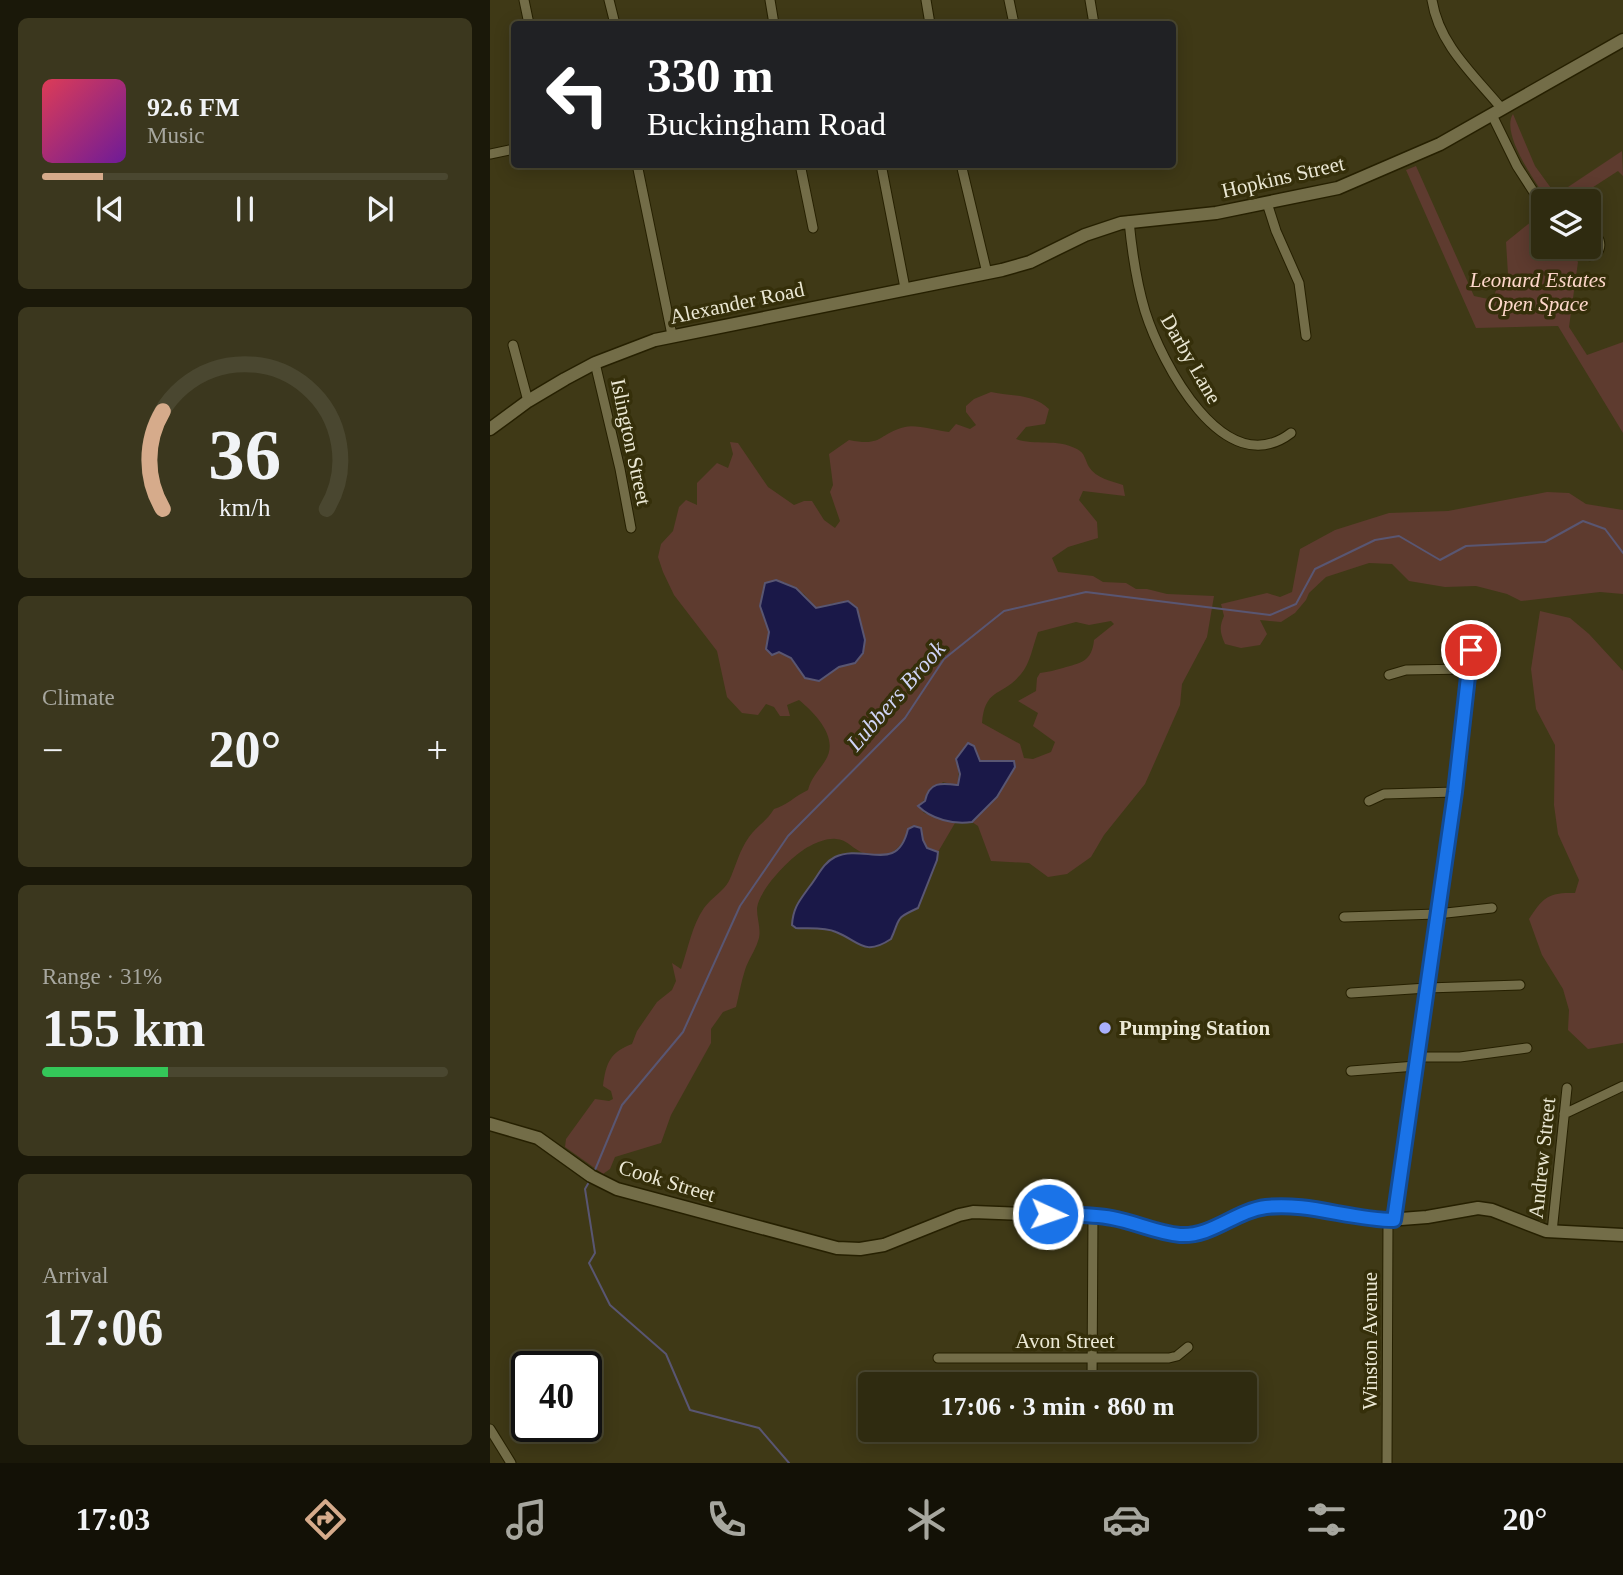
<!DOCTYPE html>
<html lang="en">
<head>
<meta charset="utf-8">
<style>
  :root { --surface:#2f2b10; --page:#3b371e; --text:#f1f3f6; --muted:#a7a79f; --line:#4a4730; --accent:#d6ab8b }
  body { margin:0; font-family:Georgia,serif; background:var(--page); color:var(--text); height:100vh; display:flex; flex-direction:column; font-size:26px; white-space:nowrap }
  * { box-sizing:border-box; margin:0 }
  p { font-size:23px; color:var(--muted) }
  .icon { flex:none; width:38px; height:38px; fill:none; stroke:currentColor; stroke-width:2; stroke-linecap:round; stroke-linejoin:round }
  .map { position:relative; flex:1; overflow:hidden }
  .side { display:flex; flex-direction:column; gap:18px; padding:18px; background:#1a1809; width:490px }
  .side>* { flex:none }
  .top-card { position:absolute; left:21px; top:21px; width:665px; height:147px; border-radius:7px; box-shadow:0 4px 18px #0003,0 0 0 2px var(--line); background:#202124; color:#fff; overflow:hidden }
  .controls { position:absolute; left:1041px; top:189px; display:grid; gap:14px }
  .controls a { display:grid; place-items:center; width:70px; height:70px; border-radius:7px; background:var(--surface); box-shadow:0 4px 18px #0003,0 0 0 2px var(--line); font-size:35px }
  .speed { position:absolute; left:21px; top:1351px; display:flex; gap:14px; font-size:35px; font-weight:700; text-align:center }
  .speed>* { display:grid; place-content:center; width:91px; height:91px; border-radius:50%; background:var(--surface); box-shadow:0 4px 18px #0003,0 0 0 2px var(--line); line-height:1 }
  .speed .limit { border:4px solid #111; border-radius:10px; background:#fff; color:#111 }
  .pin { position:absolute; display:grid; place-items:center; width:60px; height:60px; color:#fff; margin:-30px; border:4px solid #fff; border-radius:50%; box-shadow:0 2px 7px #0007 }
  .me { position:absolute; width:77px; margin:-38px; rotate:93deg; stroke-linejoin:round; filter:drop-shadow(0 0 5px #0008) }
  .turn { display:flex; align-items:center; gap:24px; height:147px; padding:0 21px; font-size:32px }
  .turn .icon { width:91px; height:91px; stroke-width:2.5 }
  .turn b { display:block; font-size:49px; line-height:60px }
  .big { font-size:52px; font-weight:600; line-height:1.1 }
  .side .tile { flex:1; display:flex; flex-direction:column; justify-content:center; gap:10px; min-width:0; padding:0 24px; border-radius:10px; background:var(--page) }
  .side .dial { align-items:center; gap:0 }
  .dial svg { height:182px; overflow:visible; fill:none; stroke:var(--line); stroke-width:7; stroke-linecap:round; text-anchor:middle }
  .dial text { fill:var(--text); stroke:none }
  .song { display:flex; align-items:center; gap:21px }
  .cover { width:84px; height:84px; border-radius:10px; background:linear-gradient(135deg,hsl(350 70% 55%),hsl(280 70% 35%)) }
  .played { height:7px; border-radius:4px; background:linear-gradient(90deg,var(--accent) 15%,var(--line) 15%) }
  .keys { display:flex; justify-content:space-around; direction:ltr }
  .heat { display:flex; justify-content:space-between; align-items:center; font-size:38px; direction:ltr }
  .charge { height:10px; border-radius:5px; background:linear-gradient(90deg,#34c759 31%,var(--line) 0) }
  .trip { position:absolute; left:368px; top:1372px; width:399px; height:70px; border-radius:7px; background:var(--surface); box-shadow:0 4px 18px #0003,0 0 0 2px var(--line); font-weight:600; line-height:70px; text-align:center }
  .dock { display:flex; height:112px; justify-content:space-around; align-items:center; background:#131106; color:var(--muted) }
  .dock .icon { width:49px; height:49px }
  .dock .active { color:var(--accent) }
  .dock b { font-size:32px; color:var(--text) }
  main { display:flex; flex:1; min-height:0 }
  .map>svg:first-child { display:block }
  .green { fill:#5e3b2f; fill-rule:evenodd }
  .water { fill:#1a1848; stroke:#595672; stroke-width:2 }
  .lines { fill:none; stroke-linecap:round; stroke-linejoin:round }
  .stream { stroke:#595672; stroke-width:2 }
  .street-casing { stroke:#262000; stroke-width:11 }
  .secondary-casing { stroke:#262000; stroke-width:15 }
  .street { stroke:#736d48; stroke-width:9 }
  .secondary { stroke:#736d48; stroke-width:12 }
  .route-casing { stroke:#114b97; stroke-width:18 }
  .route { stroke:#1a73e8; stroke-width:12 }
  .poi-dot { fill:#a9b0fc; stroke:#352f0a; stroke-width:2.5 }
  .labels { text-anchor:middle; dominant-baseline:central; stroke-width:7; stroke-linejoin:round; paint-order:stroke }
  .street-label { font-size:21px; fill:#ebe8d4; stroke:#352f0a }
  .park-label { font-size:21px; font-style:italic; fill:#fed7ca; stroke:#352f0a }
  .poi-label { font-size:21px; font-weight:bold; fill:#ebe8d4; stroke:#352f0a; text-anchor:start }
  .water-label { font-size:23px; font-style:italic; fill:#cfd4f6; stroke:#352f0a }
</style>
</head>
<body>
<main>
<section class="side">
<div class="tile">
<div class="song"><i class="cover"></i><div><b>92.6 FM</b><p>Music</p></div></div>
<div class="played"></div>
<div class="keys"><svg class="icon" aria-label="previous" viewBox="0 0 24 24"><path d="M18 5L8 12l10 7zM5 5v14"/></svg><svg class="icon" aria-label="pause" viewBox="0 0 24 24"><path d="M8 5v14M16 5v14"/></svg><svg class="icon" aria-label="next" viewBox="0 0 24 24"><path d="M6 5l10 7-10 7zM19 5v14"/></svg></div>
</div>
<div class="tile dial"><svg viewBox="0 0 100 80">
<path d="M14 69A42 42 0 1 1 86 69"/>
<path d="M14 69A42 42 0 0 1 14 26" stroke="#d6ab8b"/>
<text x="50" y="56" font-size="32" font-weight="700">36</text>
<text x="50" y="72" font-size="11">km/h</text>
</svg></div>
<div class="tile"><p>Climate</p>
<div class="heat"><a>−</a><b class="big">20°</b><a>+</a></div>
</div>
<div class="tile"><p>Range · 31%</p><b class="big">155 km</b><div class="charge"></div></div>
<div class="tile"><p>Arrival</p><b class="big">17:06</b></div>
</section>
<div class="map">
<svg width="1133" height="1463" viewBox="0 0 1133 1463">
  <rect width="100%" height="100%" fill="#3f3916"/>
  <path class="green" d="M1023 114 1045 166 1066 195 1132 151 1133 176 1128 171 1094 193 1092 201H1058C1047 184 1010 134 1023 114Z
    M926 166 984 296 1003 300 1009 280 1018 274 1016 242 1048 216 1053 223 1054 247H1079L1088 262 1079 327 1097 355 1133 342V433L1068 326 986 328 916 170Z
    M501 392C522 397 542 393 559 409L555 424 536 427 526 439C545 446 566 438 587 449 595 453 595 460 599 467 606 478 621 481 633 485L635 496 593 491 589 500 607 522 608 538 578 547 562 558 568 572 603 576 613 582 636 583 646 589H657L677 594 724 596 717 637 692 684 690 705 655 784 614 835 601 857 577 874 558 877 539 863 501 861 488 826 482 822 507 797 525 767 523 761H490L484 746 469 764 468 786 453 782 428 806 434 813 465 823 448 852 437 848 433 840V834L418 829C412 852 391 865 369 851 360 846 357 840 346 839 338 838 328 842 320 846 303 854 268 890 267 909 267 920 272 931 268 941 265 951 258 960 255 970 251 982 249 995 246 1007L233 1012 221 1029V1043L181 1115 171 1143 125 1157 120 1169 113 1174 75 1147 76 1139 105 1099 119 1101 123 1099 121 1091 113 1086C116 1063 120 1052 142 1044L147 1031 167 1002 182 990 186 981 182 963 191 969C198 949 202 925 214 908 221 898 234 891 239 881 246 866 249 851 259 837 266 827 277 821 284 809 296 806 305 796 318 790 321 778 328 772 335 761 350 739 326 714 309 700L297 705 300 716H290L284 707 276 704 268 715 252 713 237 697 227 651 184 595 173 572 168 557 171 544 183 531 189 507 196 500 207 505V483L227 463 238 468 243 454 240 442 248 443 278 487 304 505 314 501H322L334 520 345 528 350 521 340 492 343 485 339 454 359 440C394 447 387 434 415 427 425 424 448 431 459 432L466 424 480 429 486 425 476 412V406L484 399ZM294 582 314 594 326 608 344 603 365 662 349 667 328 680 315 678 301 658 289 652 282 655 276 649 279 632 270 606ZM621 621 624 624 604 640C602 662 590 663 573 668 565 670 559 672 550 673L547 678 546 691 528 701 548 713 543 726 565 742 561 752 543 759 534 758 530 744 492 723C495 687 512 697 531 674 540 664 543 645 548 632L586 622 599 625Z
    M1057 492 1079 493 1096 504 1133 510V594L1110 592 1031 601 1017 594 986 586 955 587 919 581 902 564 879 563 836 577 819 593 816 600 805 613 791 622 770 620 777 634 770 645 751 648 735 644C730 633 729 627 734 616L731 604 777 593 790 597 802 592 810 549 845 530 899 513 958 511Z
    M1050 611 1080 618 1099 634 1133 671V1043L1098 1049 1078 1030 1079 1010 1073 989 1052 955 1039 919C1053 897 1059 892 1085 893L1089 880 1068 834 1064 805 1065 745 1046 709 1041 669Z"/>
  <path class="water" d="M286 580 306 588 326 608 358 601 367 608 375 640 373 653 365 663 349 667 329 681 315 678 301 658 289 652 282 655 276 649 279 632 270 606 275 583Z
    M478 743 484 746 490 761H524L525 767 507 797 482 822C464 825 441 819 428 806L435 801C439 781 452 783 468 785L470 774 466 759Z
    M424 826 431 828 433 840 437 848 448 852 447 860 428 908C404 919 411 917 401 939 374 957 369 941 346 932 335 927 318 929 306 928L302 925C303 907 310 900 320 886 328 876 333 863 345 857 374 843 407 875 418 829Z"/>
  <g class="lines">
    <path class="stream" d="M105 1170 132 1105 193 1032 250 906 298 836 415 718 454 659 514 611 596 592 780 615 806 604 825 569 885 540 909 536 950 560 976 546 1055 542 1093 521 1115 529 1133 553
      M99 1182 95 1189 105 1253 99 1263 120 1305 176 1354 200 1410 269 1428 299 1463"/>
    <g class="street-casing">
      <path id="street" d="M34 0 39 24
        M119 0 125 24
        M280 0 284 24
        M436 0 440 24
        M519 0 524 24
        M600 0 604 24
        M942 0C949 45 984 75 1012 109
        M1002 115 1027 166 1054 208
        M0 154 24 149
        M147 164 182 335
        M310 164 323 228
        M391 164 415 288
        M471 164 497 273
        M777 203 786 231 809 283 816 336
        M639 221C642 252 646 281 655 311 671 362 734 484 801 433
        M1089 247C1095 262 1114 256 1109 240L1099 234
        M23 345 38 401
        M105 363 130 469 141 528
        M899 675 916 670 980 669
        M879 801 894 794 965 792
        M854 917 947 914 1002 908
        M861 993 937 988 1030 985
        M926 1057H970L1037 1048
        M861 1071 926 1066
        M1074 1114 1133 1086
        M904 1220 965 792 981 650
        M1062 1232 1077 1088
        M448 1358H679L687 1356 698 1347
        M602 1384 603 1216
        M0 1429 21 1463
        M897 1463 898 1220"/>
    </g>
    <g class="secondary-casing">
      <path id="secondary" d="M0 429 38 401 75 379 105 363 165 340 512 270 540 262 595 235 631 223 726 213 848 188 950 144 1133 40
        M0 1124 48 1138 101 1176 127 1189 347 1248 370 1249 394 1245 469 1215 483 1212 616 1217 690 1235 713 1232 759 1211 781 1207H803L898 1220 937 1217 988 1208 1002 1210 1056 1231 1133 1235"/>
    </g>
    <use href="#street" class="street"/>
    <use href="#secondary" class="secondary"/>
  </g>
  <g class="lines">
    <g class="route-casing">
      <path id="route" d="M558 1214C579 1215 601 1214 622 1218 645 1222 667 1233 690 1235 722 1237 745 1211 776 1207 818 1202 861 1220 904 1220L965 792 981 650"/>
    </g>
    <use href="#route" class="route"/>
  </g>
  <circle class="poi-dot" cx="615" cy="1028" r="7"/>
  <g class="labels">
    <g class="street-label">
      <text transform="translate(793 177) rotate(-13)">Hopkins Street</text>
      <text transform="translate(247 303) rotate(-12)">Alexander Road</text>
      <text transform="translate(701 359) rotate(60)">Darby Lane</text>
      <text transform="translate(141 442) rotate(78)">Islington Street</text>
      <text transform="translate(1052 1158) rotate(-84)">Andrew Street</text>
      <text transform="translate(177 1181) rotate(17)">Cook Street</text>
      <text x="575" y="1341">Avon Street</text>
      <text transform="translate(880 1341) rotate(-90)">Winston Avenue</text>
    </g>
    <g class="park-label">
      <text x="1048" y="280">Leonard Estates<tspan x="1048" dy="24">Open Space</tspan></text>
    </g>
    <g class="poi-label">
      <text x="629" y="1028">Pumping Station</text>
    </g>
    <g class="water-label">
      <text transform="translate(406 696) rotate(-49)">Lubbers Brook</text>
    </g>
  </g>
</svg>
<div class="controls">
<a><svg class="icon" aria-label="layers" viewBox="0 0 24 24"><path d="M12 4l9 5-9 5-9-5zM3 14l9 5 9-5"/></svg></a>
</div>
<div class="speed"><div class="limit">40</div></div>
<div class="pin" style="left:981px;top:650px;background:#d93025"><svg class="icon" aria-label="arrive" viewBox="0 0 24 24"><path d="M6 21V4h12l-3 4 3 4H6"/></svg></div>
<svg class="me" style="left:558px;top:1214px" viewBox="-20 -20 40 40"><circle r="17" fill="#1a73e8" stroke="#fff" stroke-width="3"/><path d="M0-11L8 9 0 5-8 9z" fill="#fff"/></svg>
<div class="trip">17:06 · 3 min · 860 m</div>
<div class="top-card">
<div class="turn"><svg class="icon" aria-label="left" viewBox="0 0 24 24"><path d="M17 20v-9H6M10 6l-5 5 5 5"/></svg><div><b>330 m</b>Buckingham Road</div></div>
</div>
</div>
</main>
<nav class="dock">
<b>17:03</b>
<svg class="icon active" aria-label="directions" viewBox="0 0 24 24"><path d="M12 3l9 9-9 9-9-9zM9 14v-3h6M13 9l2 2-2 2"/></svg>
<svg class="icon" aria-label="music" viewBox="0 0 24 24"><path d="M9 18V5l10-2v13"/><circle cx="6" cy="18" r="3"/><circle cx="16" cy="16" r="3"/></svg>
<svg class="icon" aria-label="phone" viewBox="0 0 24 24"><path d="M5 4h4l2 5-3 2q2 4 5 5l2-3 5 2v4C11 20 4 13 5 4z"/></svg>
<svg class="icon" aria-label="climate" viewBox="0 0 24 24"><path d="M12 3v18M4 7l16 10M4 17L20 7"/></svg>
<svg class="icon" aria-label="car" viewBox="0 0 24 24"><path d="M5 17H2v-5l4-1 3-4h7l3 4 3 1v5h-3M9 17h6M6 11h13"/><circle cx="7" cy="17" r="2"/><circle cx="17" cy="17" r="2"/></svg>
<svg class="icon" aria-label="filters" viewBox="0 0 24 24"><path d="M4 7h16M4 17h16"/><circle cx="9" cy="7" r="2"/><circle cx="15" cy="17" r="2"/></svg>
<b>20°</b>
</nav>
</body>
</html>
